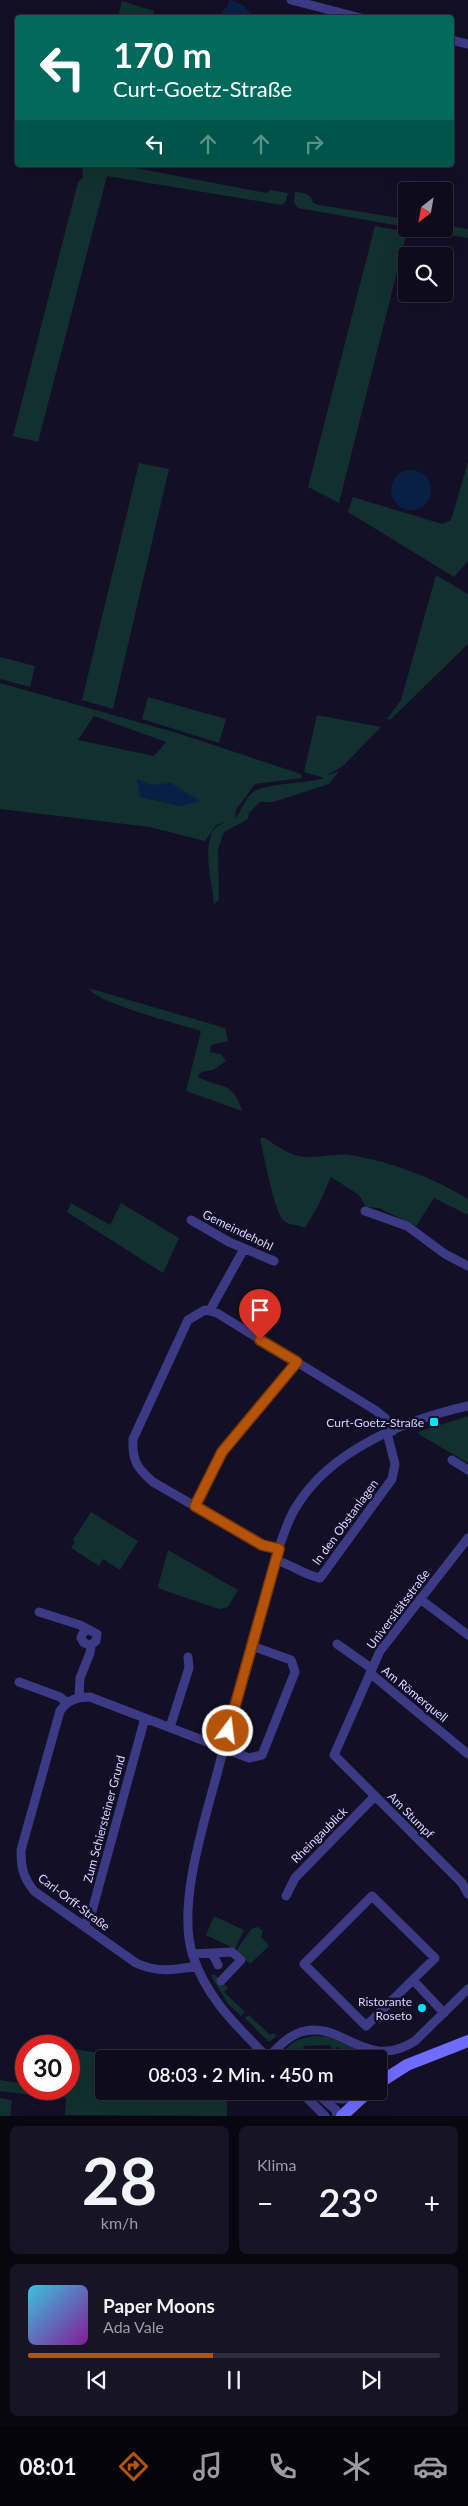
<!DOCTYPE html>
<html lang="de">
<head>
<meta charset="utf-8">
<style>
  :root { --surface:#0e0b1c; --page:#171425; --text:#f1f3f6; --muted:#9b9ba3; --line:#2e2b3b; --accent:#b45309 }
  body { margin:0; font-family:Lato,sans-serif; background:var(--page); color:var(--text); height:100vh; display:flex; flex-direction:column; font-size:19px; white-space:nowrap }
  * { box-sizing:border-box; margin:0 }
  p { font-size:16px; color:var(--muted) }
  .icon { flex:none; width:28px; height:28px; fill:none; stroke:currentColor; stroke-width:2; stroke-linecap:round; stroke-linejoin:round }
  .map { position:relative; height:2116px; overflow:hidden }
  .side { display:flex; flex-direction:column; gap:10px; padding:10px; background:#08060f; flex:1 }
  .side>* { flex:none }
  .guide { position:absolute; left:15px; top:15px; width:439px; height:152px; border-radius:5px; box-shadow:0 5px 20px #0002,0 0 0 1px var(--line); background:#00695c; color:#fff; overflow:hidden }
  .needle { width:32px; rotate:211deg }
  .fabs { position:absolute; left:398px; top:182px; display:grid; gap:10px }
  .fabs a { display:grid; place-items:center; width:55px; height:55px; border-radius:5px; background:var(--surface); box-shadow:0 5px 20px #0002,0 0 0 1px var(--line); font-size:25px }
  .speed { position:absolute; left:15px; top:2035px; display:flex; gap:10px; font-size:25px; font-weight:700; text-align:center }
  .speed>* { display:grid; place-content:center; width:65px; height:65px; border-radius:50%; background:var(--surface); box-shadow:0 5px 20px #0002,0 0 0 1px var(--line); line-height:1 }
  .speed .limit { border:8px solid #d22; background:#fff; color:#111 }
  .pin { position:absolute; display:grid; place-items:center; width:42px; height:42px; color:#fff; margin:-51px -21px; border-radius:50% 50% 50% 0; rotate:-45deg; box-shadow:0 0 5px #0007 }
  .pin .icon { rotate:45deg }
  .me { position:absolute; width:55px; margin:-28px; rotate:15deg; stroke-linejoin:round; filter:drop-shadow(0 0 4px #0008) }
  .turn { display:flex; align-items:center; gap:18px; height:105px; padding:0 15px; font-size:22px }
  .turn .icon { width:65px; height:65px; stroke-width:2.5 }
  .turn b { display:block; font-size:35px; line-height:42px }
  .lanes { display:flex; align-items:center; height:48px; padding:0 15px; background:#0003; justify-content:center; gap:25px; direction:ltr }
  .lanes .off { opacity:.35 }
  .big { font-size:38px; font-weight:600; line-height:1.1 }
  .side .widget { flex:1; display:flex; flex-direction:column; justify-content:center; gap:8px; min-width:0; padding:0 18px; border-radius:8px; background:var(--page) }
  .side .dial { align-items:center; gap:0 }
  .dial b { font-size:65px; line-height:1 }
  .song { display:flex; align-items:center; gap:15px }
  .cover { width:60px; height:60px; border-radius:8px; background:linear-gradient(135deg,hsl(190 70% 55%),hsl(290 70% 35%)) }
  .played { height:5px; border-radius:2px; background:linear-gradient(90deg,var(--accent) 45%,var(--line) 45%) }
  .keys { display:flex; justify-content:space-around; direction:ltr }
  .heat { display:flex; justify-content:space-between; align-items:center; font-size:28px; direction:ltr }
  .side .tiles { flex:1; display:grid; gap:10px; grid-template-columns:1fr 1fr }
  .widget:last-child { grid-column:span 2 }
  .trip { position:absolute; left:95px; top:2050px; width:292px; height:50px; border-radius:5px; background:var(--surface); box-shadow:0 5px 20px #0002,0 0 0 1px var(--line); font-weight:600; line-height:50px; text-align:center }
  .menu { display:flex; height:80px; justify-content:space-around; align-items:center; background:#06040b; color:var(--muted) }
  .menu .icon { width:35px; height:35px }
  .menu .selected { color:var(--accent) }
  .menu b { font-size:22px; color:var(--text) }
  .map>svg:first-child { display:block }
  .green { fill:#12302f; fill-rule:evenodd }
  .water { fill:#0a1f44 }
  .lines { fill:none; stroke-linecap:round; stroke-linejoin:round }
  .minor { stroke:#3d3a85; stroke-width:9 }
  .secondary { stroke:#6f6bff; stroke-width:12 }
  .route-casing { stroke:#753606; stroke-width:12 }
  .route { stroke:#b45309; stroke-width:9 }
  .poi-dot { fill:#00e5ff; stroke:#130f26; stroke-width:2 }
  .labels { text-anchor:middle; dominant-baseline:central; stroke-width:5; stroke-linejoin:round; paint-order:stroke }
  .street-label { font-size:12px; fill:#d9d4ff; stroke:#130f26 }
  .poi-label { font-size:12px; fill:#d9d4ff; stroke:#130f26; text-anchor:end }
</style>
</head>
<body>
<div class="map">
<svg width="468" height="2116" viewBox="0 0 468 2116">
  <rect width="100%" height="100%" fill="#130f26"/>
  <path class="green" d="M122 1 154 11 152 17H118Z
    M82 165H120L266 193 271 190 288 193 286 201 282 205 107 176 38 442 13 436 78 182 83 177Z
    M295 192C304 193 311 193 313 203L319 205 406 219V227L298 208 294 203Z
    M444 225 468 229V238L416 229H444Z
    M375 226 407 232 339 503 308 487Z
    M468 462V561L454 577 348 512 353 497 442 524 451 520Z
    M139 463 169 469 113 709 82 700Z
    M436 575 468 594V644L390 720 387 719 401 700Z
    M0 657 35 666 30 687 0 679Z
    M0 683 177 733 301 774 302 778 255 784 236 810 235 819C241 811 245 799 252 793 263 783 306 784 324 778L304 772 317 715 381 727 343 766 326 776 339 771 329 784 273 802H260L249 813 248 819 224 832 218 849 219 900 214 904C212 883 204 855 211 835 213 827 220 825 225 822L216 825 205 841 150 827 0 809ZM94 716 166 742 154 756 78 740ZM137 780 150 785 181 806 141 797Z
    M148 697 226 719 219 743 142 719Z
    M88 988 225 1028 228 1041 211 1045 210 1052 221 1054 226 1061 213 1070 201 1072 198 1077C222 1089 233 1081 242 1111L186 1091 201 1031C179 1024 99 1004 88 988Z
    M263 1137C276 1145 288 1155 304 1157 319 1158 335 1153 350 1155 393 1162 431 1177 468 1199V1215L434 1198 416 1226 379 1208 366 1207 359 1195 331 1177 319 1204 305 1228C299 1225 287 1225 283 1220 274 1211 264 1154 260 1139Z
    M71 1203 110 1225 121 1203 179 1238 163 1273 67 1212Z
    M468 1416V1463L420 1435 418 1432Z
    M91 1512 138 1541 120 1570 103 1559 99 1566 71 1548 75 1542 73 1540Z
    M168 1550 238 1590 228 1607 219 1609 160 1589 158 1586Z
    M214 1916 244 1930 235 1949 206 1935Z
    M258 1927 263 1931 261 1937 269 1946 250 1964 236 1951 251 1929Z
    M214 1974 228 1988 224 1992 245 2012 241 2016 228 2004 211 1976Z
    M249 2015 270 2035 273 2033 277 2036 269 2042 245 2018Z
    M316 2036 328 2037 363 2052 365 2059H357L356 2055 337 2047 334 2052 330 2045 303 2046 307 2051 305 2052 299 2048 296 2052 301 2056 287 2057 284 2054C288 2041 304 2037 316 2036Z
    M69 2048 133 2059H104V2091H206L227 2095V2116L65 2115 66 2099 59 2090 69 2089Z
    M0 2080 26 2084V2089H54L55 2098 0 2091Z
    M0 2098 12 2100 10 2116H0Z"/>
  <path class="water" d="M229 0 242 4 254 17 224 16 222 11 228 6Z
    M391 490a20 20 0 1 1 40 0a20 20 0 1 1-40 0Z
    M137 779 150 785 171 783 200 801 182 806 140 797Z"/>
  <g class="lines">
    <path class="minor" d="M291 0 361 18
      M451 40 468 44
      M365 1211 407 1226 445 1254 468 1266
      M191 1220 229 1242 274 1261
      M210 1310 244 1249
      M452 1460 468 1470
      M195 1506 222 1452 297 1362
      M468 1538 380 1651 334 1755 462 1883 468 1894
      M279 1549 262 1545 153 1482C137 1468 132 1461 133 1439L188 1320 205 1310 217 1313 375 1410 385 1418 393 1431
      M275 1560C291 1564 304 1575 320 1578L392 1479 395 1464 387 1433
      M420 1599 468 1635
      M39 1612 80 1625 97 1634 96 1641 91 1645 90 1653 80 1678 79 1697
      M87 1629 83 1633 81 1638 84 1643 91 1645
      M337 1644 371 1668
      M370 1673 468 1754
      M19 1682 60 1697 66 1702
      M170 1727 189 1668 188 1657
      M286 1896 295 1878 375 1796
      M372 1896 435 1958 366 2026 304 1964Z
      M84 1926 92 1911 145 1718
      M212 1953 218 1965
      M192 1954 232 1952 241 1960 221 1981
      M197 1966C175 1970 157 1973 136 1963L34 1891C23 1877 21 1868 21 1850L60 1711C68 1700 76 1697 90 1697L249 1758 262 1755 295 1672 291 1660 252 1646
      M413 1980 444 2013
      M268 2058C277 2048 288 2036 301 2032 342 2019 365 2073 415 2041L468 1989
      M269 2059C238 2027 207 1999 193 1956 176 1906 205 1820 218 1770 236 1700 257 1630 275 1560 281 1542 286 1523 296 1507 331 1449 406 1420 468 1406
      M300 2091 325 2116
      M314 2091 336 2110 337 2116
      M321 2097 342 2099 362 2097"/>
    <path class="secondary" d="M379 2083 407 2065 468 2041
      M342 2116 369 2091"/>
  </g>
  <g class="lines">
    <g class="route-casing">
      <path id="route" d="M228 1731 279 1549 262 1545 195 1506 222 1452 297 1362 260 1340"/>
    </g>
    <use href="#route" class="route"/>
  </g>
  <g class="poi-dot">
    <rect x="429" y="1417" width="10" height="10" rx="2.5"/>
    <circle cx="422" cy="2008" r="5"/>
  </g>
  <g class="labels">
    <g class="street-label">
      <text transform="translate(238 1230) rotate(26)">Gemeindehohl</text>
      <text transform="translate(345 1522) rotate(-54)">In den Obstanlagen</text>
      <text transform="translate(398 1609) rotate(-53)">Universitätsstraße</text>
      <text transform="translate(415 1694) rotate(39)">Am Römerquell</text>
      <text transform="translate(411 1815) rotate(45)">Am Stumpf</text>
      <text transform="translate(104 1819) rotate(-75)">Zum Schiersteiner Grund</text>
      <text transform="translate(319 1835) rotate(-45)">Rheingaublick</text>
      <text transform="translate(74 1902) rotate(37)">Carl-Orff-Straße</text>
    </g>
    <g class="poi-label">
      <text x="424" y="1422">Curt-Goetz-Straße</text>
      <text x="412" y="2001">Ristorante<tspan x="412" dy="14">Roseto</tspan></text>
    </g>
  </g>
</svg>
<div class="fabs">
<a><svg class="needle" viewBox="-14 -14 28 28"><path d="M0-13l5 13h-10z" fill="#e53935"/><path d="M0 13l5-13h-10z" fill="#9b9ba3"/></svg></a>
<a><svg class="icon" aria-label="search" viewBox="0 0 24 24"><circle cx="10" cy="10" r="6"/><path d="M15 15l6 6"/></svg></a>
</div>
<div class="speed"><div class="limit">30</div></div>
<div class="pin" style="left:260px;top:1340px;background:#d93025"><svg class="icon" aria-label="arrive" viewBox="0 0 24 24"><path d="M6 21V4h12l-3 4 3 4H6"/></svg></div>
<svg class="me" style="left:228px;top:1731px" viewBox="-20 -20 40 40"><circle r="17" fill="#b45309" stroke="#fff" stroke-width="3"/><path d="M0-11L8 9 0 5-8 9z" fill="#fff"/></svg>
<div class="trip">08:03 · 2 Min. · 450 m</div>
<div class="guide">
<div class="turn"><svg class="icon" aria-label="left" viewBox="0 0 24 24"><path d="M17 20v-9H6M10 6l-5 5 5 5"/></svg><div><b>170 m</b>Curt-Goetz-Straße</div></div>
<div class="lanes"><svg class="icon" aria-label="left" viewBox="0 0 24 24"><path d="M17 20v-9H6M10 6l-5 5 5 5"/></svg><svg class="icon off" aria-label="ahead" viewBox="0 0 24 24"><path d="M12 20V5M6 11l6-6 6 6"/></svg><svg class="icon off" aria-label="ahead" viewBox="0 0 24 24"><path d="M12 20V5M6 11l6-6 6 6"/></svg><svg class="icon off" aria-label="right" viewBox="0 0 24 24"><path d="M7 20v-9h11M14 6l5 5-5 5"/></svg></div>
</div>
</div>
<section class="side">
<div class="tiles">
<div class="widget dial"><b>28</b><p>km/h</p></div>
<div class="widget"><p>Klima</p>
<div class="heat"><a>−</a><b class="big">23°</b><a>+</a></div>
</div>
<div class="widget">
<div class="song"><i class="cover"></i><div><b>Paper Moons</b><p>Ada Vale</p></div></div>
<div class="played"></div>
<div class="keys"><svg class="icon" aria-label="previous" viewBox="0 0 24 24"><path d="M18 5L8 12l10 7zM5 5v14"/></svg><svg class="icon" aria-label="pause" viewBox="0 0 24 24"><path d="M8 5v14M16 5v14"/></svg><svg class="icon" aria-label="next" viewBox="0 0 24 24"><path d="M6 5l10 7-10 7zM19 5v14"/></svg></div>
</div>
</div>
</section>
<nav class="menu">
<b>08:01</b>
<svg class="icon selected" aria-label="directions" viewBox="0 0 24 24"><path d="M12 3l9 9-9 9-9-9zM9 14v-3h6M13 9l2 2-2 2"/></svg>
<svg class="icon" aria-label="music" viewBox="0 0 24 24"><path d="M9 18V5l10-2v13"/><circle cx="6" cy="18" r="3"/><circle cx="16" cy="16" r="3"/></svg>
<svg class="icon" aria-label="phone" viewBox="0 0 24 24"><path d="M5 4h4l2 5-3 2q2 4 5 5l2-3 5 2v4C11 20 4 13 5 4z"/></svg>
<svg class="icon" aria-label="climate" viewBox="0 0 24 24"><path d="M12 3v18M4 7l16 10M4 17L20 7"/></svg>
<svg class="icon" aria-label="car" viewBox="0 0 24 24"><path d="M5 17H2v-5l4-1 3-4h7l3 4 3 1v5h-3M9 17h6M6 11h13"/><circle cx="7" cy="17" r="2"/><circle cx="17" cy="17" r="2"/></svg>
</nav>
</body>
</html>
